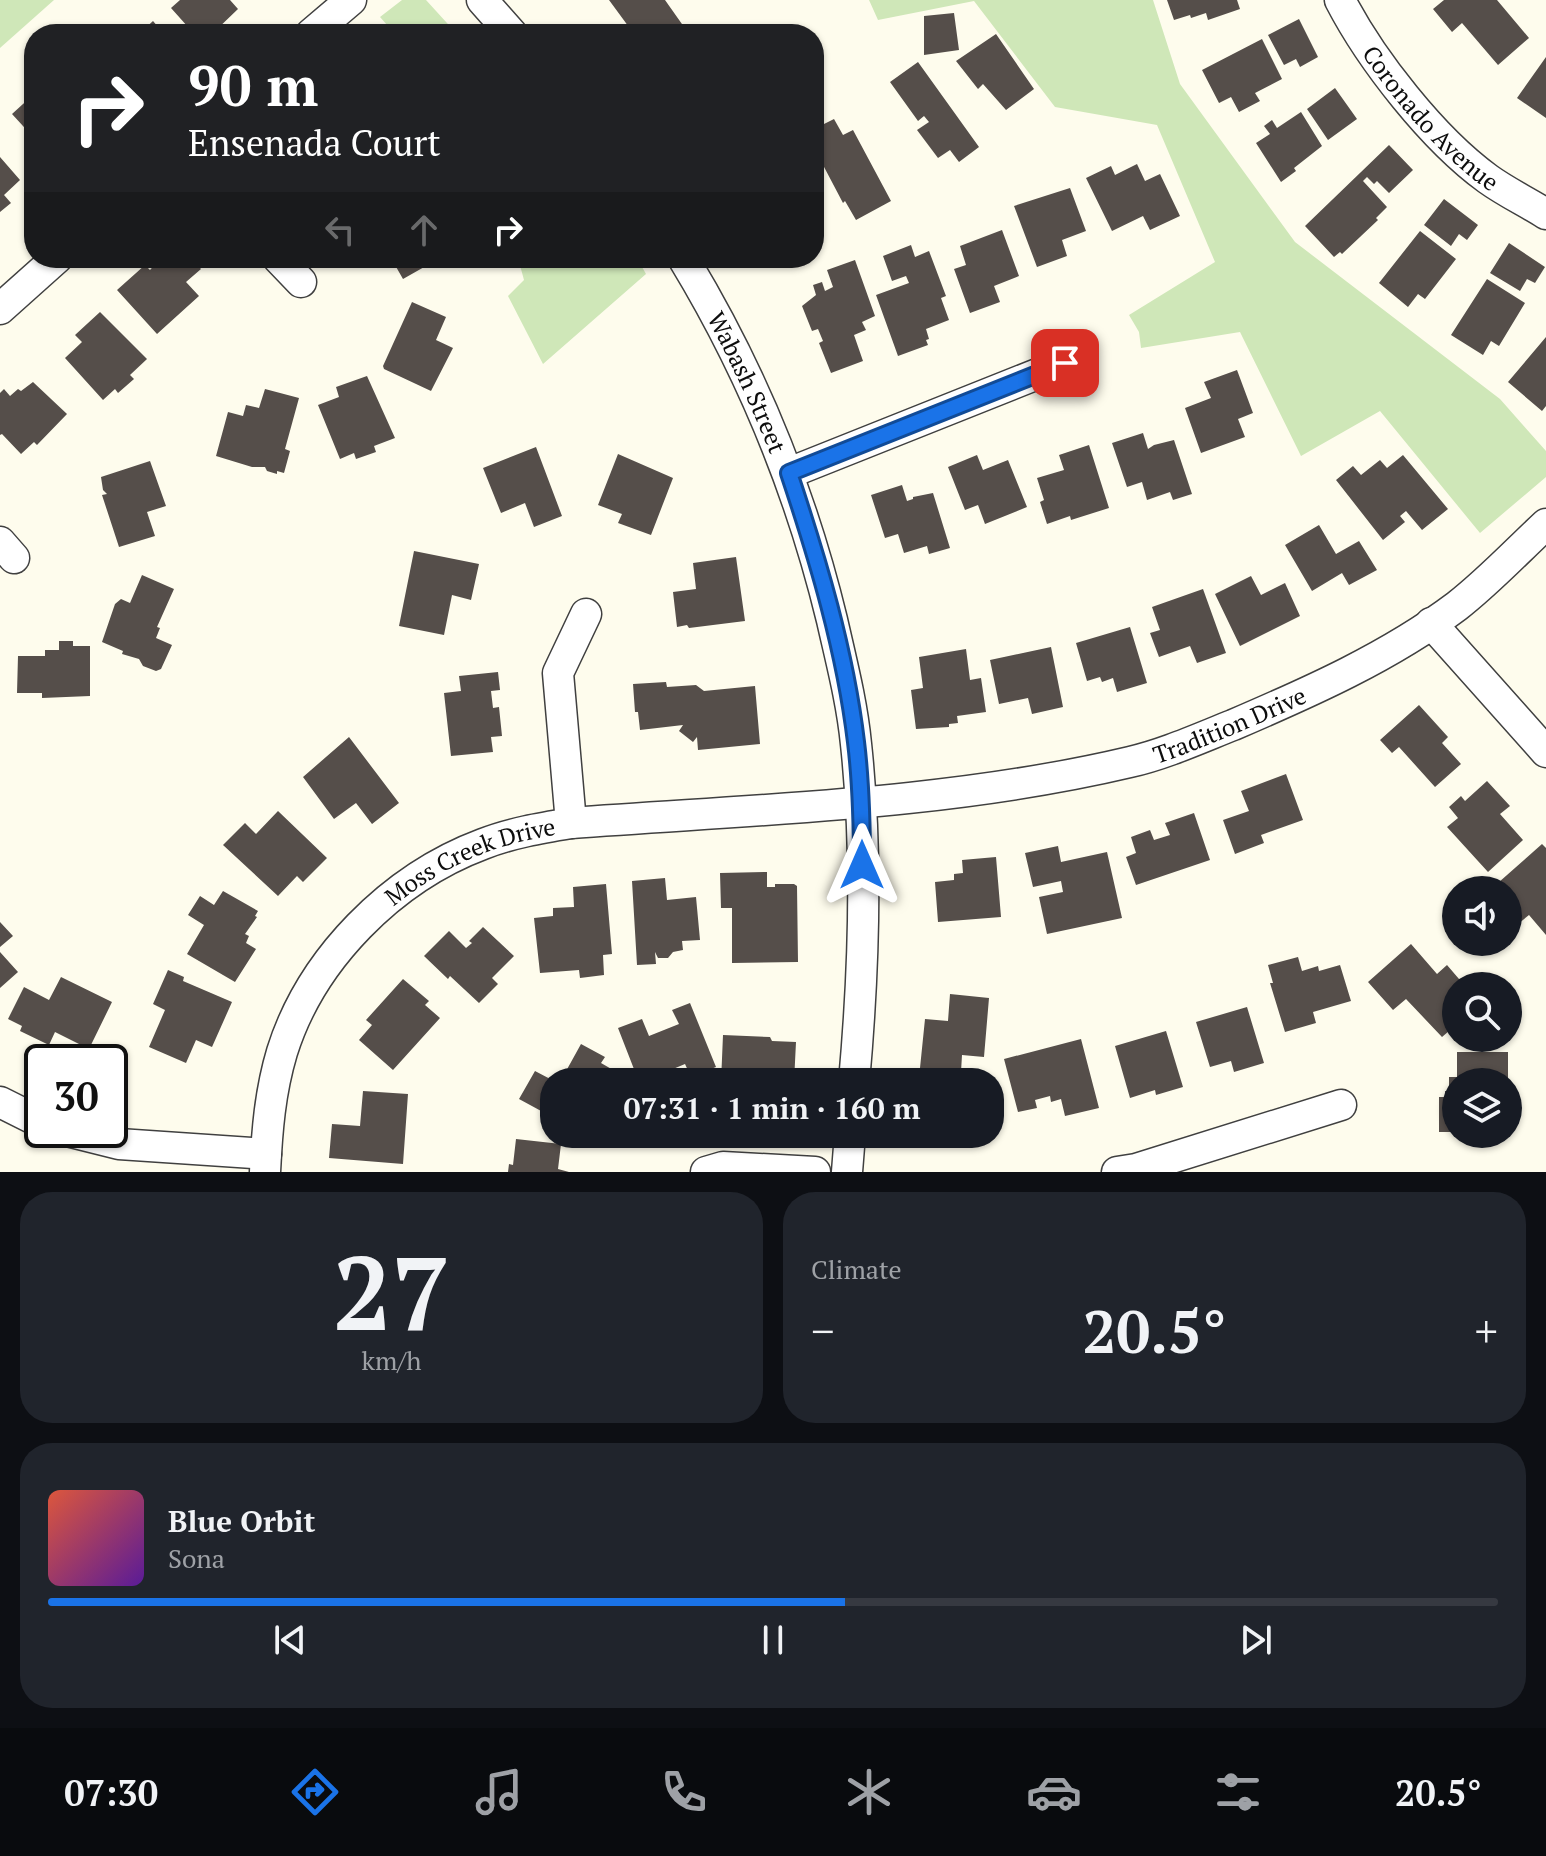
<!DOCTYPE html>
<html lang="en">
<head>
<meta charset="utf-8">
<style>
  :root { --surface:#171b24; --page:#20242c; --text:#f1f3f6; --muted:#9ea1a6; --line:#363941; --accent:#1a73e8 }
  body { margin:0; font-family:"PT Serif",serif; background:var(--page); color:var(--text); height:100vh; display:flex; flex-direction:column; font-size:30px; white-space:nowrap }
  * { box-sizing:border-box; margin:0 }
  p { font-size:26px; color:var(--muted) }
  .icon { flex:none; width:44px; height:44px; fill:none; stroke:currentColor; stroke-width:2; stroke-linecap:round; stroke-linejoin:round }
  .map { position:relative; height:1172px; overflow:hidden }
  .sheet { display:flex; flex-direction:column; gap:20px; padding:20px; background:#0d0f14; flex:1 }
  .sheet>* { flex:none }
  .hud { position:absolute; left:24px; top:24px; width:800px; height:244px; border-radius:32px; box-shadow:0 2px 6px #0004; background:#202124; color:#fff; overflow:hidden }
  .tools { position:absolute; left:1442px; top:876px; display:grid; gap:16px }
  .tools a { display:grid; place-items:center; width:80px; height:80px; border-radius:50%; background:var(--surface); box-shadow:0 2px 6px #0004; font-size:40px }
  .speed { position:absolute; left:24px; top:1044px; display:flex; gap:16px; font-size:40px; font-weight:700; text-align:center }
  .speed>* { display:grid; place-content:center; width:104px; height:104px; border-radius:50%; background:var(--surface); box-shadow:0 2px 6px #0004; line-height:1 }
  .speed .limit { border:4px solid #111; border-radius:12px; background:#fff; color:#111 }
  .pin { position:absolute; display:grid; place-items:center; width:68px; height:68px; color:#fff; margin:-34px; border-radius:16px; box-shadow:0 4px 12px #0006 }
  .me { position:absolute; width:88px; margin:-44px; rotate:0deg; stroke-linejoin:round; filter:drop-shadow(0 0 6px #0008) }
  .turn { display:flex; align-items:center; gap:28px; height:168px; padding:0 32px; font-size:36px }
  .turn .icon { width:104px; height:104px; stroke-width:2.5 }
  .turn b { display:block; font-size:56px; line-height:68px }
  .lanes { display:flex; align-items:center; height:76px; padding:0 32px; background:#0003; justify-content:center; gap:40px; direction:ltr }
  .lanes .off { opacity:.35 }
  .big { font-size:60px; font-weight:700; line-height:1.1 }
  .sheet .widget { flex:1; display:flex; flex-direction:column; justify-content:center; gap:12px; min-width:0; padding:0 28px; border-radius:32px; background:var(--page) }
  .sheet .dial { align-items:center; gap:0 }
  .dial b { font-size:104px; line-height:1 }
  .song { display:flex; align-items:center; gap:24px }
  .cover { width:96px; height:96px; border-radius:12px; background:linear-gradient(135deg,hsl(10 70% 55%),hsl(270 70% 35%)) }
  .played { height:8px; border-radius:4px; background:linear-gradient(90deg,var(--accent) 55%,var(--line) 55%) }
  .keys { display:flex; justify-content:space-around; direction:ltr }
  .heat { display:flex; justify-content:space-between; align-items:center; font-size:44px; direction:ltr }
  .sheet .tiles { flex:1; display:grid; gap:20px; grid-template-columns:1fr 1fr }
  .widget:last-child { grid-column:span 2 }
  .trip { position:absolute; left:540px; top:1068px; width:464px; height:80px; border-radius:32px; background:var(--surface); box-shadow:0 2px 6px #0004; font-weight:700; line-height:80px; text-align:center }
  .tabs { display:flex; height:128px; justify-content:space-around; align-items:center; background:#090b0e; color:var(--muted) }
  .tabs .icon { width:56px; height:56px }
  .tabs .current { color:var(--accent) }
  .tabs b { font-size:36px; color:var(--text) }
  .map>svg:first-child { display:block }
  .green { fill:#cfe7b8 }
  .building { fill:#554e4a }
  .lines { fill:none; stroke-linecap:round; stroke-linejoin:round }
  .minor-casing { stroke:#404040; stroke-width:33 }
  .minor { stroke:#fff; stroke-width:30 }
  .route-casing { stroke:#114b97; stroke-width:20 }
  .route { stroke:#1a73e8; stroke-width:14 }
  .labels { text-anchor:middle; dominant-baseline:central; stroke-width:8; stroke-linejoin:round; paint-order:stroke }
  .street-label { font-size:24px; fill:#0d0d0d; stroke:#fff }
</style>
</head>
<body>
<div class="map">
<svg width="1546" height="1172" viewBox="0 0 1546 1172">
  <rect width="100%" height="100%" fill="#fefced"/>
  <path class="green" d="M0 0H54L0 48Z
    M402 0H426L457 34H395L380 17Z
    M869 0H1153L1180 84 1295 242 1500 399 1546 451V477L1480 533 1380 411 1301 456 1240 332 1141 348 1139 332 1129 315 1215 262 1157 125 1055 107 974 1 878 20Z
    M518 258H637L646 274 543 364 508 296 524 280Z"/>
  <path class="building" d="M180 0H230L238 9 212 34H180L188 27 171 8Z
    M609 0H665L689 34H634Z
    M1167 0H1237L1240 9 1208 20 1206 13 1191 18 1190 15 1174 20Z
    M1444 0H1497L1529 38 1498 65 1462 23 1452 32 1433 9Z
    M954 13 959 50 924 55V16Z
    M1299 19 1318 57 1300 67 1296 59 1284 65 1268 35Z
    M153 21 164 34H139Z
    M996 34 1034 89 1006 110 983 84 978 89 956 61Z
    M1262 39 1282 79 1255 93 1260 101 1239 112 1231 97 1219 103 1202 70Z
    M1546 57V118L1517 98Z
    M918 62 979 147 959 162 950 150 938 158 917 130 929 122 924 116 918 121 890 82Z
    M1335 88 1357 119 1328 140 1307 109Z
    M34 94V138L12 114Z
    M1301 112 1322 146 1294 168 1296 171 1281 182 1256 143 1270 134 1264 126 1272 120 1277 128Z
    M834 119 843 135 853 130 891 201 856 220 845 201 843 203 823 165 814 170V129Z
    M1389 145 1413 170 1389 193 1377 181 1374 184 1367 177 1363 181 1387 207 1376 218 1378 220 1342 254 1340 252 1334 257 1305 226Z
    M0 157 20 180 4 195 11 203 0 212Z
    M1137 164 1145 181 1160 174 1180 216 1150 230 1143 216 1112 231 1086 178 1111 166 1115 175Z
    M1070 188 1086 231 1062 240 1067 256 1037 267 1014 206Z
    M1444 199 1478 225 1467 240 1459 234 1451 246 1424 225Z
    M1002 230 1019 276 994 286 1000 302 970 313 954 269 966 265 960 246Z
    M1420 231 1456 259 1425 299 1418 294 1408 307 1379 283Z
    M1509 243 1545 267 1535 283 1527 279 1520 291 1490 273Z
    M911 245 915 257 929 251 946 296 941 298 949 320 926 329 929 339 926 340 928 345 898 356 876 295 909 283 906 276 892 281 883 256Z
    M161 258H191L201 269 186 282 199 296 157 334 117 290 145 265 150 270Z
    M391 258H440L403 279Z
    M855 260 875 316 862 322 866 330 854 335 863 361 831 373 819 343 823 341 818 329 812 331 802 306 816 295 813 285 822 282 825 291 833 287 827 270Z
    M1487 279 1525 303 1499 346 1491 341 1483 355 1451 335Z
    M412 302 446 317 436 340 453 348 431 391 384 369 383 366Z
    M100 312 147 359 130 375 134 379 118 393 115 389 103 400 65 358 82 342 75 335Z
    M1546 337V406L1542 411 1508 382Z
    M1237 370 1253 413 1238 419 1245 437 1201 453 1185 408 1211 398 1204 382Z
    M367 376 395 438 374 446 376 452 356 459 354 453 340 459 318 405 339 397 336 387Z
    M33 382 67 414 37 445 34 442 21 454 2 434 0 435V393L4 389 10 396 18 389 21 391Z
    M265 389 299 398 285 449 290 451 284 473 277 471V474L267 471 265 467H252L216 456 228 412 243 416 246 405 259 408Z
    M1143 433 1148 449 1154 445 1174 440 1192 494 1173 500 1170 492 1147 500 1142 482 1127 487 1112 443Z
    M1089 445 1109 508 1071 520 1070 516 1047 524 1040 502 1044 500 1037 478 1064 470 1059 455Z
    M536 447 562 516 534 527 525 503 501 513 483 468Z
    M618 454 673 478 651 535 618 523 622 514 598 505Z
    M977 455 983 470 1008 460 1027 507 985 524 978 505 965 510 948 467Z
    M1403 455 1448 509 1422 530 1406 511 1400 516 1405 522 1383 540 1336 480 1353 466 1361 475 1380 460 1387 468Z
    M150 461 166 506 147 512 155 536 119 547 102 495 107 494 103 490 101 477Z
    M902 485 907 501 913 499V497L933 493 950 548 929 554 927 546 904 553 898 534 885 538 871 495Z
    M1319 525 1336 554 1359 541 1377 570 1349 585 1342 573 1312 591 1285 545Z
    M414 551 479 564 471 600 452 595 444 635 399 626Z
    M736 557 745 621 689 628 687 625 677 627 673 592 696 589 693 563Z
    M142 575 174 589 157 627 160 628 156 638 172 645 161 669 156 671 143 666 139 659 122 654 123 651 102 642 115 604 121 599 130 603Z
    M1251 576 1261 595 1285 583 1300 616 1240 646 1215 594Z
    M1203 589 1226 653 1197 663 1190 646 1159 657 1150 633 1160 630 1152 607Z
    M1130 627 1147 683 1117 692 1113 678 1102 682 1100 677 1087 681 1076 643Z
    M59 641H73V646H90V696L42 698V693H17L18 656H45V650H59Z
    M1051 647 1063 707 1032 714 1028 698 999 704 990 660Z
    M966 649 970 680 981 678 986 712 957 716 958 723 949 724V727L916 729 911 690 923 688 919 657Z
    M498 672 500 690 491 691 493 708 499 707 502 736 491 737 493 752 451 756 444 693 461 691 459 676Z
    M666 682 667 687 696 685 704 691 755 686 760 744 698 750 697 737 693 742 679 731 683 725 640 730 638 712H635L633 684Z
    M1419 705 1448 737 1442 743 1461 764 1435 787 1399 747 1392 753 1380 740Z
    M349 737 399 803 372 824 356 803 334 819 303 777Z
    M1286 774 1303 820 1261 835 1264 843 1235 854 1223 820 1249 811 1241 791Z
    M1487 781 1510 806 1500 814 1523 840 1488 872 1447 827 1458 818 1449 807 1461 796 1465 801Z
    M278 811 327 858 303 882 297 876 278 896 223 845 245 823 256 834Z
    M1194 813 1210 860 1136 885 1126 857 1136 853 1131 837 1150 830 1154 840 1170 835 1165 823Z
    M1542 844 1546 848V935L1529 915 1518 924 1508 913V890H1490Z
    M1058 846 1061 862 1107 852 1122 918 1047 934 1039 897 1063 892 1061 881 1033 887 1025 853Z
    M996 857 1001 917 938 922 935 882 954 880V874L963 873 962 860Z
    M767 872V887H775V884H794L797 886 798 962 732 963V908H721L720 873Z
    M665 878 667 900 696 897 700 940 682 941 683 950 673 952 668 958H658L655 952 656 964 637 965 632 881Z
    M606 884 612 954 603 955 604 975 580 978 579 970 540 973 534 918 553 916V908L574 907 573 887Z
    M223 891 258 911 255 916 257 917 245 934 249 936 246 943 256 949 235 982 187 954 204 925 188 915 200 896 214 905Z
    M0 922 13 936 0 947Z
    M483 927 514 956 492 978 498 984 479 1003 450 976 448 979 424 956 449 931 466 948 472 943 469 941Z
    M1411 944 1437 974 1447 965 1465 986H1456V1025L1442 1037 1406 999 1393 1010 1368 982Z
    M0 952 18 972 0 988Z
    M1298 957 1302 971 1318 966 1319 971 1340 965 1351 1001 1313 1012 1316 1023 1285 1032 1270 983H1273L1268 965Z
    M168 970 184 977 183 981 232 1002 212 1047 196 1040 186 1063 149 1047 165 1010 153 1004Z
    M61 977 112 1002 89 1049 55 1032 49 1045 20 1031 22 1026 8 1019 24 987 49 1000Z
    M403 979 429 1001 425 1005 440 1018 393 1070 359 1040 372 1025 366 1020Z
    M950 994 989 998 984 1057 962 1055 961 1072 920 1068 925 1019 948 1021Z
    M690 1003 716 1067 691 1077 685 1064 661 1074 665 1082H639L618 1028 642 1019 649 1036 679 1024 672 1010Z
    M1247 1007 1264 1063 1234 1072 1231 1061 1210 1067 1196 1022Z
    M1166 1031 1183 1087 1156 1095 1155 1090 1130 1098 1115 1046Z
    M723 1035 770 1037 772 1041 796 1042 794 1082H721Z
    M1081 1039 1099 1108 1065 1116 1061 1099 1051 1102 1050 1096 1035 1100 1037 1108 1018 1112 1004 1059Z
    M581 1044 605 1057 601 1063 620 1074 615 1082H560Z
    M1457 1052H1508V1082H1456V1132H1439V1097H1445V1091H1449V1077H1457Z
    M535 1071 554 1081V1118L519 1099Z
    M363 1091 408 1094 403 1164 329 1158 332 1124 360 1126Z
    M516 1139 561 1144 558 1169 569 1172H508L509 1164 513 1165Z"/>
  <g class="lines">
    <g class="minor-casing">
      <g id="minor">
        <path d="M482 0 512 34"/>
        <path id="s1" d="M1340 0C1371 60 1433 139 1488 179 1506 192 1527 202 1546 214"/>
        <path d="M311 34 351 0"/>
        <path d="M278 258 301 282"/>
        <path id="s2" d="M683 258C751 370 801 492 832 620 841 660 852 702 856 744 868 855 864 971 854 1082"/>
        <path d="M0 309 57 258"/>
        <path d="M789 473 1065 363"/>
        <path d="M0 542 14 558"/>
        <path d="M1431 623 1546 752"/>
        <path d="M571 823 558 673 586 614"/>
        <path d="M0 1102 42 1123"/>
        <path d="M63 1130 119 1144 266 1154"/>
        <path id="s3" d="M265 1172C267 1131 270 1092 282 1052 311 959 392 878 483 844 511 833 541 828 571 823 758 809 948 805 1130 762 1165 754 1200 738 1233 725 1310 692 1389 657 1457 606 1488 582 1517 551 1546 524"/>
        <path d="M706 1172 723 1167 815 1172"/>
        <path d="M847 1172 850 1134"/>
        <path d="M1117 1172 1136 1169 1341 1105"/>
      </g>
    </g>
    <use href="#minor" class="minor"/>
  </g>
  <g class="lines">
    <g class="route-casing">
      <path id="route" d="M862 865C862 824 861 783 856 742 845 650 818 560 789 473L1065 363"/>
    </g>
    <use href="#route" class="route"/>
  </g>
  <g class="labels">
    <g class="street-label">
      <text stroke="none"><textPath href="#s1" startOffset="150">Coronado Avenue</textPath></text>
      <text stroke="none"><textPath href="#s2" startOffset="140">Wabash Street</textPath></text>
      <text stroke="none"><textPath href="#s3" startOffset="1180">Tradition Drive</textPath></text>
      <text stroke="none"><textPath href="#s3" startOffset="402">Moss Creek Drive</textPath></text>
    </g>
  </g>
</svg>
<div class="tools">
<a><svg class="icon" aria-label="sound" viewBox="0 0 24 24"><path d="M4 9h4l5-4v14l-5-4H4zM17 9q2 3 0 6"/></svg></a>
<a><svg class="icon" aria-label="search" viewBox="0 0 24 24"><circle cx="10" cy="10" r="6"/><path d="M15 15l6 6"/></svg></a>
<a><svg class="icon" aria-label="layers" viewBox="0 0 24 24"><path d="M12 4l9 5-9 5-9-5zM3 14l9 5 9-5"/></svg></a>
</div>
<div class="speed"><div class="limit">30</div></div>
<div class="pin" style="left:1065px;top:363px;background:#d93025"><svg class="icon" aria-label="arrive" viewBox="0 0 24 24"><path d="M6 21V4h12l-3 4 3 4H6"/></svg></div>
<svg class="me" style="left:862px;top:865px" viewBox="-20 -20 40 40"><path d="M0-17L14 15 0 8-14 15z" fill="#1a73e8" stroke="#fff" stroke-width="4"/></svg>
<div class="trip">07:31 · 1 min · 160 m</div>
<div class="hud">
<div class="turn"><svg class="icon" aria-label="right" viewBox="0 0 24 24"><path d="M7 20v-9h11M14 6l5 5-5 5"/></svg><div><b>90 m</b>Ensenada Court</div></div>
<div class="lanes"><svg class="icon off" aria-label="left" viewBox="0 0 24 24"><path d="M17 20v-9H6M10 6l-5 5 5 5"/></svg><svg class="icon off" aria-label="ahead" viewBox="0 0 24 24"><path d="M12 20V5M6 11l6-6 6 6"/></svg><svg class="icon" aria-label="right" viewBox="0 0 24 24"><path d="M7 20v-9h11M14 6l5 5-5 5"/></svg></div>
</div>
</div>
<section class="sheet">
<div class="tiles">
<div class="widget dial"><b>27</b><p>km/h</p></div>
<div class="widget"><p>Climate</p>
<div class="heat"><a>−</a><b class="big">20.5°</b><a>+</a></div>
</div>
<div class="widget">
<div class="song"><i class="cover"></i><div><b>Blue Orbit</b><p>Sona</p></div></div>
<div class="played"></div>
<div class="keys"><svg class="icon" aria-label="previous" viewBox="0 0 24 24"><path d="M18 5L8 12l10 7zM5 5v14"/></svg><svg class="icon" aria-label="pause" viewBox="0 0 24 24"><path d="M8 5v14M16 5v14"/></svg><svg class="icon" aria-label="next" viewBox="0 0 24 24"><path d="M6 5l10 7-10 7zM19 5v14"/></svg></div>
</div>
</div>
</section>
<nav class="tabs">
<b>07:30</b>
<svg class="icon current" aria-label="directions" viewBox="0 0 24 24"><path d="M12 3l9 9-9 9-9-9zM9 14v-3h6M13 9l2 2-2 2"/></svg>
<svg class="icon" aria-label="music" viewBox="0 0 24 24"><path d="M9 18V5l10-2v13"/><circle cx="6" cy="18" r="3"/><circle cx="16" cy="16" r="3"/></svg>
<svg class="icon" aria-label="phone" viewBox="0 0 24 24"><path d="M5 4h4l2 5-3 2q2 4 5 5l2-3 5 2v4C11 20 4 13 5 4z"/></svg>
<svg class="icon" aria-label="climate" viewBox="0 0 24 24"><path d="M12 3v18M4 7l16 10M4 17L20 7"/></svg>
<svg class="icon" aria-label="car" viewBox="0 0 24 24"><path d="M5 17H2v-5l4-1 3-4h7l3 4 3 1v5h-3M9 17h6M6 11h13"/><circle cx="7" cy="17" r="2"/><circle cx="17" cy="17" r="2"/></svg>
<svg class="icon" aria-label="filters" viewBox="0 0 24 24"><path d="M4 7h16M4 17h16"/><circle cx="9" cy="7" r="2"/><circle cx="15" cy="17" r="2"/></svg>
<b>20.5°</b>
</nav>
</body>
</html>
